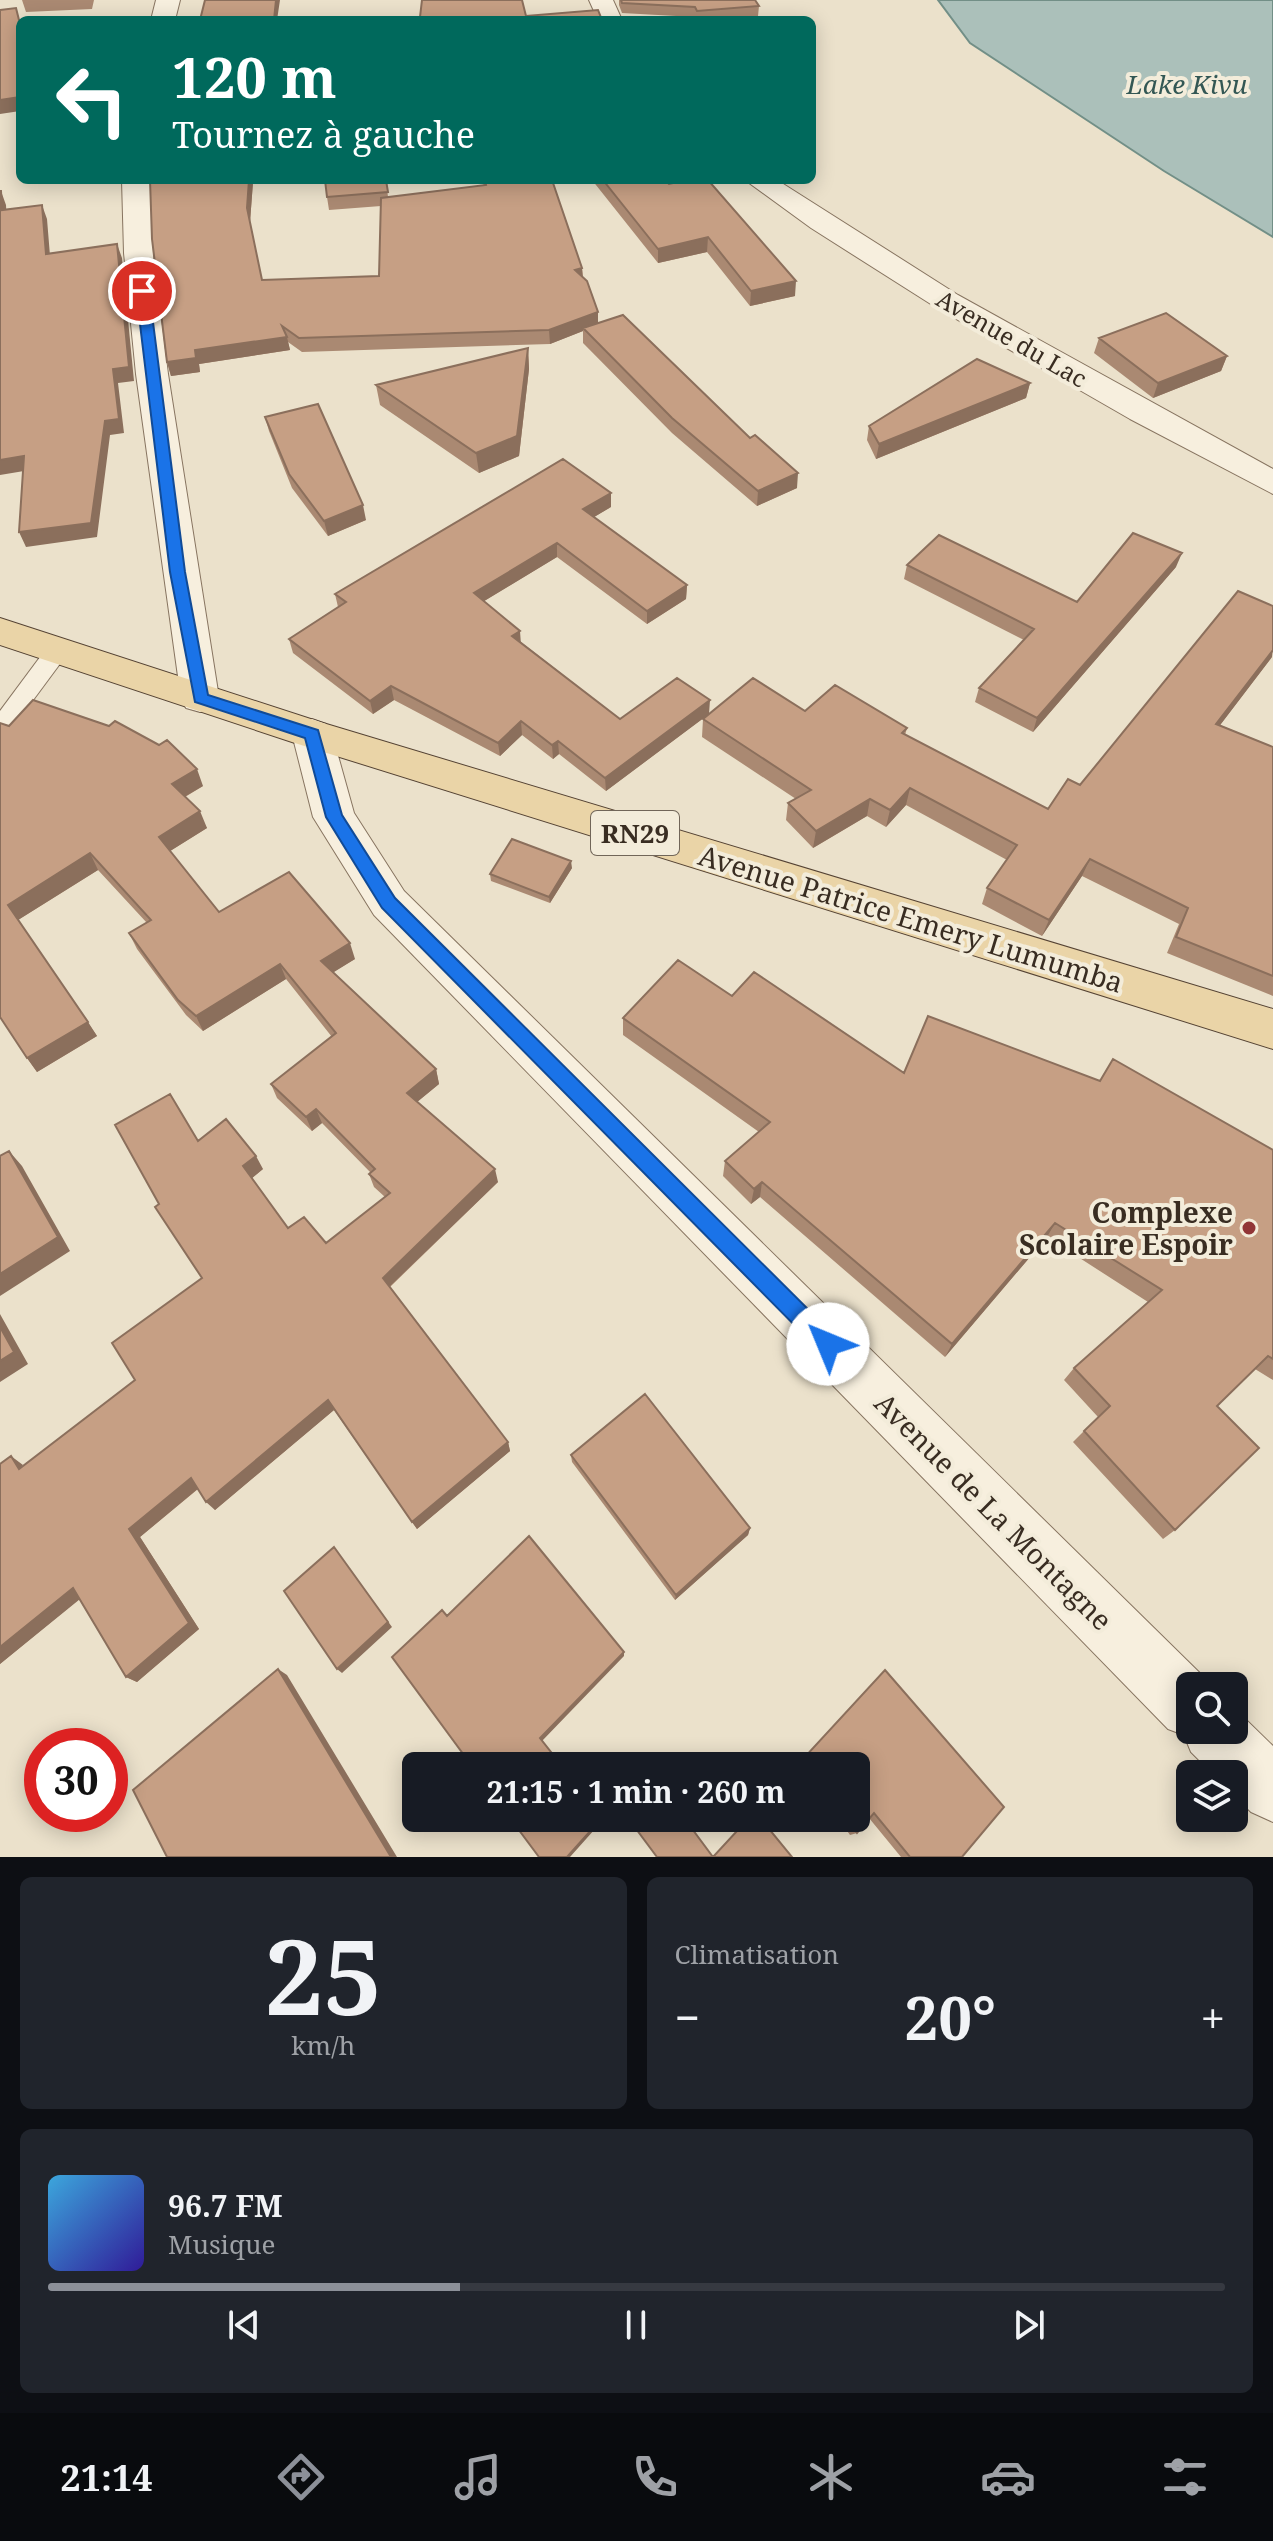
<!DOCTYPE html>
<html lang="fr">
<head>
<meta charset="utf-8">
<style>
  :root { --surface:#171b24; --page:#20242c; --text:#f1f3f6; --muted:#9ea1a6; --line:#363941; --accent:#8c9099 }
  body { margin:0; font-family:"Noto Serif",serif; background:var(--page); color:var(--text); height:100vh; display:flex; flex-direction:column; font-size:30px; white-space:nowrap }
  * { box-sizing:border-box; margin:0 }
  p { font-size:26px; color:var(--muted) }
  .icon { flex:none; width:44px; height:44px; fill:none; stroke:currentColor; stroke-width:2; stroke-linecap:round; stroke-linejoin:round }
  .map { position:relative; height:1857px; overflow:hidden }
  .sheet { display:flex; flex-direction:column; gap:20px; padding:20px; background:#0d0f14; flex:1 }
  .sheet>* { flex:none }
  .top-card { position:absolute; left:16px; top:16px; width:800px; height:168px; border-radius:12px; box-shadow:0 4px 20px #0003; background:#00695c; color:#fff; overflow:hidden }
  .buttons { position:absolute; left:1176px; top:1672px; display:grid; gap:16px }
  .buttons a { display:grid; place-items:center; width:72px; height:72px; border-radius:12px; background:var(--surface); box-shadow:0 4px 20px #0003; font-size:40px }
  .speed { position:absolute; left:24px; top:1728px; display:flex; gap:16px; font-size:40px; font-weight:700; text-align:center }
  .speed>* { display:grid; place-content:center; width:104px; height:104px; border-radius:50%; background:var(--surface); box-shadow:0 4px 20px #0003; line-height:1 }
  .speed .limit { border:12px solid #d22; background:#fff; color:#111 }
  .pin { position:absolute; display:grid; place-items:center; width:68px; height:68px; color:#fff; margin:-34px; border:4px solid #fff; border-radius:50%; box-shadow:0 2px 8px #0007 }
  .me { position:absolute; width:88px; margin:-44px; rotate:315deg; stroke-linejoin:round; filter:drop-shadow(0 0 6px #0008) }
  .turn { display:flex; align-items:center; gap:28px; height:168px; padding:0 24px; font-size:36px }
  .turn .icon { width:104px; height:104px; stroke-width:2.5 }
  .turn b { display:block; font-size:56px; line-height:68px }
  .big { font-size:60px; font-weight:700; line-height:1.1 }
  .sheet .widget { flex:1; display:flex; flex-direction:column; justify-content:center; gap:12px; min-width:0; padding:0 28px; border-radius:12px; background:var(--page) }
  .sheet .dial { align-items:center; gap:0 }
  .dial b { font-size:104px; line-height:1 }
  .song { display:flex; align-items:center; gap:24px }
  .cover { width:96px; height:96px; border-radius:12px; background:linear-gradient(135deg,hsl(200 70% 55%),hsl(250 70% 35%)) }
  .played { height:8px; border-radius:4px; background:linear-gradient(90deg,var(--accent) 35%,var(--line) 35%) }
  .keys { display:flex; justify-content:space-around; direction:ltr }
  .heat { display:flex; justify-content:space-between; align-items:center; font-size:44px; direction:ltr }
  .sheet .tiles { flex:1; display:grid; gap:20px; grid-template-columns:1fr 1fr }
  .widget:last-child { grid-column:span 2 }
  .trip { position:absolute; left:402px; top:1752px; width:468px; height:80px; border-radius:12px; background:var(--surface); box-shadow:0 4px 20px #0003; font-weight:700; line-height:80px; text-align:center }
  .dock { display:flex; height:128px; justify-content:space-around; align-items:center; background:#090b0e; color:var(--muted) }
  .dock .icon { width:56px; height:56px }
  .dock .current { color:var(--accent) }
  .dock b { font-size:36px; color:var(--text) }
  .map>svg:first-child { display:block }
  .water { fill:#abc0ba; stroke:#728f87; stroke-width:2 }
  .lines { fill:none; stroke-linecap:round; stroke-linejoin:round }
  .lane-casing { stroke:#877460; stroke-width:2 }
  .street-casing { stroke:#877460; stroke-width:2 }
  .primary-casing { stroke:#554334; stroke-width:2 }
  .lane { fill:#f7efde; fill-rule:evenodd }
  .street { fill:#f7efde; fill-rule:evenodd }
  .primary { fill:#ead4a7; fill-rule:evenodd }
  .wall { fill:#aa8972 }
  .shaded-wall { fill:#8b6f5c }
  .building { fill:#c69f84; stroke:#8b6f5c; stroke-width:2 }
  .route { fill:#1a73e8; stroke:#114b97; stroke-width:2 }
  .poi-dot { fill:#913637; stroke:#f3ecda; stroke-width:3 }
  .labels { text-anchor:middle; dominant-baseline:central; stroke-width:8; stroke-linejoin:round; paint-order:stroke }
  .far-street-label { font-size:24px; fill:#392d22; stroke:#f3ecda }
  .far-water-label { font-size:26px; font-style:italic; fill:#335754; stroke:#f3ecda }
  .shield { fill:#f3ecda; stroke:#716659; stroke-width:2 }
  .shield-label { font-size:26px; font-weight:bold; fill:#392d22 }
  .street-label { font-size:28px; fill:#392d22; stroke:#f3ecda }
  .poi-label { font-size:28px; font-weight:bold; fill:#392d22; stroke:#f3ecda; text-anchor:end }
</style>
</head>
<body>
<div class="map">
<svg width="1273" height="1857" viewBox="0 0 1273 1857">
  <rect width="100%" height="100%" fill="#ebe1cb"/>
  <path class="water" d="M938 0H1273V237L1164 171 970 43Z"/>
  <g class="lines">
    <g class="lane-casing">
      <path id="lane" d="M57 643 65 645 68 651 65 657 8 734 0 737V711L49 645Z"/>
    </g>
    <g class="street-casing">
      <path id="street" d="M156 0H180L175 20H151Z
        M589 0H613L622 20H598Z
        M122 180H150L153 253 168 374 219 698 214 708 200 712 186 708 181 698 136 374 124 253Z
        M745 180H777L958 295 1273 469V494L1130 419 937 308 811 228Z
        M312 719 326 724 332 734 354 813 404 891 1212 1685 1190 1686V1730H1234V1708L1273 1746V1822L1251 1812 1234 1795V1774H1213L1191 1752 1184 1735 1168 1729 374 915 313 817 292 734 298 724Z"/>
    </g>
    <g class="primary-casing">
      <path id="primary" d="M0 618 323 723 1273 1009V1049L298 744 0 645Z"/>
    </g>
    <use href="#lane" class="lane"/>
    <use href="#street" class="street"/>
    <use href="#primary" class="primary"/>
  </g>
  <path class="wall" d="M22 0H94L92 9 26 12Z
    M619 0H755L759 6 758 16 696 20 694 17 622 13 619 5Z
    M150 180H273L253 182 250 222 262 280 379 276 381 206 329 210 327 197 386 180 388 197 484 186 482 180H552L582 268 583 277 598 323 797 488 757 506 672 433 583 343V331L550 344 302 352 288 342 290 350 199 364 200 372 171 376 167 362Z
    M592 180H665L795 296 750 306 707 252 658 263Z
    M1099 338 1227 356 1221 371 1153 398 1094 353Z
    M528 348 529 369 519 456 479 473 380 405 376 385Z
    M1030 383 1026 398 876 459 867 440 869 426Z
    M265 417 366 520 328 536 292 488 269 431Z
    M611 507 594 517 687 585 686 599 647 624 557 557 484 601 521 642 620 719 709 714 606 791 559 754 553 759 522 735 500 756 394 700 373 714 293 653 289 639 338 607 335 594Z
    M907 565 1077 602 1176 567 1033 732 975 702 979 688 1024 640 904 579Z
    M1272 657 1220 725 1273 747V996L1167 953 1179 924 1082 876 1042 936 982 904 987 888 1007 860 906 805 886 827 867 816 813 848 786 820 788 803 796 799 702 737 703 719 805 711 907 728 905 735 1048 809 1080 785Z
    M0 723 203 786 185 797 207 828 170 851 219 912 355 959 333 972 436 1069 439 1084 417 1102 498 1182 390 1287 508 1442 510 1451 417 1529 334 1410 215 1510 198 1489 140 1537 199 1629 137 1682 126 1677 79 1599 0 1664 24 1465 135 1380 202 1278 159 1204 198 1141 263 1169 252 1178 288 1228 326 1243 385 1197 374 1187 369 1174 371 1173 322 1123 312 1131 277 1098 271 1084 332 1037 286 979 203 1031 186 1015 137 949 129 933 147 923 98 870 18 920 97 1036 37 1072 27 1058Z
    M572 868 550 903 491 881 490 874Z
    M732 996 904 1073 1273 1150V1380L1255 1369 1217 1406 1175 1530 1163 1539 1073 1442 1098 1417 1064 1380 1074 1368 1148 1302 1047 1237 945 1357 760 1197 751 1204 723 1176 725 1161 759 1132 623 1035V1018Z
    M571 1455 750 1528 748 1535 675 1600 572 1462Z
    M885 1670 962 1857H901L869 1818 857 1833 850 1835 838 1818H856V1766H799L798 1764Z"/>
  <path class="shaded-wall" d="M276 0H280L277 20H274Z
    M20 97V111L0 114V100Z
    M249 180H252L253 182 250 222 247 208Z
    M1 191 6 205 7 224 2 210Z
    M42 205 47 219 51 268 46 254Z
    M708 237 707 252 658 263V249Z
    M117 244 122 258 134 381 118 383 124 433 110 435 97 537 26 547 19 532 105 421 113 369Z
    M582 268 583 281 575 270Z
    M796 281 795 296 750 306 751 291Z
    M598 312V325L583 328V331L550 344 549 330Z
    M287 337 290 350 199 364 200 372 171 376 167 362 195 350Z
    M528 348 529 369 519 456 479 473 476 453Z
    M1227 356 1221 371 1153 398 1158 383Z
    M1030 383 1026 398 876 459 879 444Z
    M24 456 30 470 0 475V460Z
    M798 473 797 488 757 506 758 491Z
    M611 493V507L584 523 583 509Z
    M363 505 366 520 328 536 324 521Z
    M557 543V557L476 606 474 593Z
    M1182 553 1176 567 1033 732 1037 718Z
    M687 585 686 599 647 624V611Z
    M520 631 521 645 512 636Z
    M1273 648 1272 657 1208 741 1216 724Z
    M391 686 394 700 373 714 370 701Z
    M710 700 709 714 606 791 605 778Z
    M521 721 522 735 500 756 498 743Z
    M558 741 559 754 553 759 552 745Z
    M197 769 203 786 179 800 172 784Z
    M910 788 906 805 886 827 890 810Z
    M870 799 867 816 813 848 816 831Z
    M200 811 207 828 167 853 159 837Z
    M90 853 98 870 18 920 8 905Z
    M1090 859 1082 876 1042 936 1049 920Z
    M571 861 572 868 550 903 549 897Z
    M350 943 355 959 326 977 321 961Z
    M280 964 286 979 203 1031 196 1016Z
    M88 1022 97 1036 37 1072 27 1058Z
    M436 1069 439 1084 411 1107 407 1093Z
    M316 1109 322 1123 312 1131 306 1117Z
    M9 1151 22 1166 70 1251 0 1296V1274Z
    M256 1156 263 1169 251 1179 243 1166Z
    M495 1169 498 1182 387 1289 383 1278Z
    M762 1182 760 1197 751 1204 754 1189Z
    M1055 1223 1047 1237 945 1357 952 1344Z
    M0 1314 28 1364 0 1382Z
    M328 1400 334 1410 215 1510 206 1502Z
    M508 1442 510 1451 417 1529 412 1522Z
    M11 1456 23 1465 19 1469Z
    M191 1478 200 1487 140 1537 199 1629 137 1682 126 1677 129 1529Z
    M750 1528 748 1535 675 1600 676 1595Z
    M334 1547 392 1627 342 1673 337 1669Z
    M73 1588 85 1595 0 1664V1647Z
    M624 1652V1656L542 1741 540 1738Z
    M278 1669 287 1675 397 1857H391Z
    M602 1818 603 1820 570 1857H567Z"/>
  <path class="building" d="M205 0H276L274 20H200Z
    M422 0H522L526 16 598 10 602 20H365L420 17Z
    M621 0H755L759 6 697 11 695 7 622 3Z
    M16 8 20 24V97L0 100V10Z
    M150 180H249L247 208 262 280 379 276 381 198 486 185 485 180H552L582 268 575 270 587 281 598 312 549 330 299 338 282 326 287 337 195 350 196 358 167 362 152 239Z
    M325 180H386L388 192 327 197Z
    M603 180H665L669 184 687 180H708L796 281 751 291 708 237 658 249Z
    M0 191H1L2 210 42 205 46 254 117 244 129 367 113 369 119 419 105 421 91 523 19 532 24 456 0 460Z
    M1166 313 1227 356 1158 383 1099 338Z
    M623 315 750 438 755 435 798 473 758 491 672 418 583 328Z
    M528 348 517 436 476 453 376 385Z
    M977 359 1030 383 879 444 869 426Z
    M318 404 363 505 324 521 289 474 265 417Z
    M563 459 611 493 583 509 687 585 647 611 557 543 474 593 520 631 512 636 620 719 677 678 710 700 605 778 558 741 552 745 521 721 498 743 391 686 370 701 289 639 346 602 335 594Z
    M1133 533 1182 553 1037 718 979 688 1034 629 907 565 939 535 1077 602Z
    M1238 591 1273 606V650L1216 724 1273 747V976L1176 937 1188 908 1090 859 1049 920 987 888 1017 845 910 788 890 810 870 799 816 831 788 803 811 790 703 719 753 678 805 711 835 685 907 728 902 733 1048 809 1068 779 1080 785Z
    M33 700 109 726 115 721 159 745 167 740 197 769 172 784 200 811 159 837 219 912 289 872 350 943 321 961 436 1069 407 1093 495 1169 383 1278 508 1442 412 1522 328 1400 206 1502 191 1478 129 1529 189 1623 126 1677 73 1588 0 1647V1464L11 1456 19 1469 135 1380 112 1343 202 1278 155 1207 159 1204 115 1125 170 1094 198 1141 226 1119 256 1156 243 1166 288 1228 304 1217 326 1243 390 1193 369 1174 375 1169 316 1109 306 1117 271 1084 336 1033 280 964 196 1016 178 1000 129 933 151 920 90 853 8 905 88 1022 27 1058 0 1017V723L9 726Z
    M512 839 571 861 549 897 490 874Z
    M678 960 732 996 754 972 904 1073 928 1016 1100 1081 1113 1059 1273 1150V1359L1268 1356 1217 1406 1259 1448 1175 1530 1084 1431 1110 1406 1074 1368 1162 1290 1055 1223 952 1344 762 1182 754 1189 725 1161 770 1122 623 1018Z
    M9 1151 58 1237 0 1274V1156Z
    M0 1327 14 1352 0 1361Z
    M645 1394 750 1528 676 1595 571 1455Z
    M529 1536 624 1652 540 1738 562 1766H472L392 1657 442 1610 447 1616Z
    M334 1547 388 1622 337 1669 284 1591Z
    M278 1669 391 1857H167L133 1790Z
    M885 1670 1004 1807 962 1857H910L874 1813 857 1833 846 1818H856V1766H806L802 1760Z
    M510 1818H602L567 1857H539Z
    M628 1818H684L713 1857 749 1818H760L792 1857H657Z"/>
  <path class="route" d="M142 287 149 291 185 572 208 695 318 730 342 815 395 898 836 1337 839 1344 836 1352 828 1355 821 1352 382 908 326 817 305 738 195 702 170 572 136 291Z"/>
  <circle class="poi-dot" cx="1249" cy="1228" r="8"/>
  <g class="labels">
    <g class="far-street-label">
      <text transform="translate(1012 338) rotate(30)">Avenue du Lac</text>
    </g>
    <g class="far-water-label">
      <text x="1187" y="84">Lake Kivu</text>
    </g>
    <rect class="shield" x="591" y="811" width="88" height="44" rx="6"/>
    <g class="shield-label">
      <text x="635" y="833">RN29</text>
    </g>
    <g class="street-label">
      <text transform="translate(911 918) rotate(17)">Avenue Patrice Emery Lumumba</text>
      <text transform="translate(994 1511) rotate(45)">Avenue de La Montagne</text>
    </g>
    <g class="poi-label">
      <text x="1233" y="1212">Complexe<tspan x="1233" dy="32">Scolaire Espoir</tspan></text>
    </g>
  </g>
</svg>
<div class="buttons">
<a><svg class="icon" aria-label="search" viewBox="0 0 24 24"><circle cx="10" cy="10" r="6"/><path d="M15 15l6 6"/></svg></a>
<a><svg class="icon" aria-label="layers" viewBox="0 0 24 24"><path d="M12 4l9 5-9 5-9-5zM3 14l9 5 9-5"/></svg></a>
</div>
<div class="speed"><div class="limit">30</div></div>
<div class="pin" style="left:142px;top:291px;background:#d93025"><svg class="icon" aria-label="arrive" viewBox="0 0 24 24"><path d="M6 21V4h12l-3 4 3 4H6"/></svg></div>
<svg class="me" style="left:828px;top:1344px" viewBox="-20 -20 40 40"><circle r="19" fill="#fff"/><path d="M0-13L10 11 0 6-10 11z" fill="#1a73e8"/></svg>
<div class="trip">21:15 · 1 min · 260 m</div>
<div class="top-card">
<div class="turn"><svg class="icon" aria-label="left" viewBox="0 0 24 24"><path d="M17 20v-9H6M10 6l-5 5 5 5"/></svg><div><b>120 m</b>Tournez à gauche</div></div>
</div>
</div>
<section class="sheet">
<div class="tiles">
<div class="widget dial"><b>25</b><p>km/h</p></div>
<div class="widget"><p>Climatisation</p>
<div class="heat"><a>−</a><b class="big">20°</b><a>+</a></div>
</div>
<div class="widget">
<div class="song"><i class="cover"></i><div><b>96.7 FM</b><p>Musique</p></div></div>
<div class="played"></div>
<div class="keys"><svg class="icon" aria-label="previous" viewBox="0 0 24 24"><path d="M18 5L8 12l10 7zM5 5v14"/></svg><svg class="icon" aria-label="pause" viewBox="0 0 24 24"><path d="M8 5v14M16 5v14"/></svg><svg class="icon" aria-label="next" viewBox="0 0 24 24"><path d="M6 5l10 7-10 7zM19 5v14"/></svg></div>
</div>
</div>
</section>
<nav class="dock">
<b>21:14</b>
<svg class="icon current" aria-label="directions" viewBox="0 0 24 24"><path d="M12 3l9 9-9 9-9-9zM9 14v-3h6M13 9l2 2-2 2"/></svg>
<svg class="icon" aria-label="music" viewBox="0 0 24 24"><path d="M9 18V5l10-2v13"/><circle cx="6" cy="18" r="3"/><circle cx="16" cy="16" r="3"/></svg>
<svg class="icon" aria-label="phone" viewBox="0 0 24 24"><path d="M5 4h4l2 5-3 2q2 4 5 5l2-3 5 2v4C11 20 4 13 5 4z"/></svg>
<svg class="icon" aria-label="climate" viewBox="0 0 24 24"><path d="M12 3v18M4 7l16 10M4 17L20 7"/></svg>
<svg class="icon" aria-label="car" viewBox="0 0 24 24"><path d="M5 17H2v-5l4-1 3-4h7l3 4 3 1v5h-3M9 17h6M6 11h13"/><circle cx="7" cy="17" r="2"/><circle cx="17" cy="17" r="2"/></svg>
<svg class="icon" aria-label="filters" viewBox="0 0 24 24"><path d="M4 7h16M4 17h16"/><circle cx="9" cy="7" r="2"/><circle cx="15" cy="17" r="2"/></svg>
</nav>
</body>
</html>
